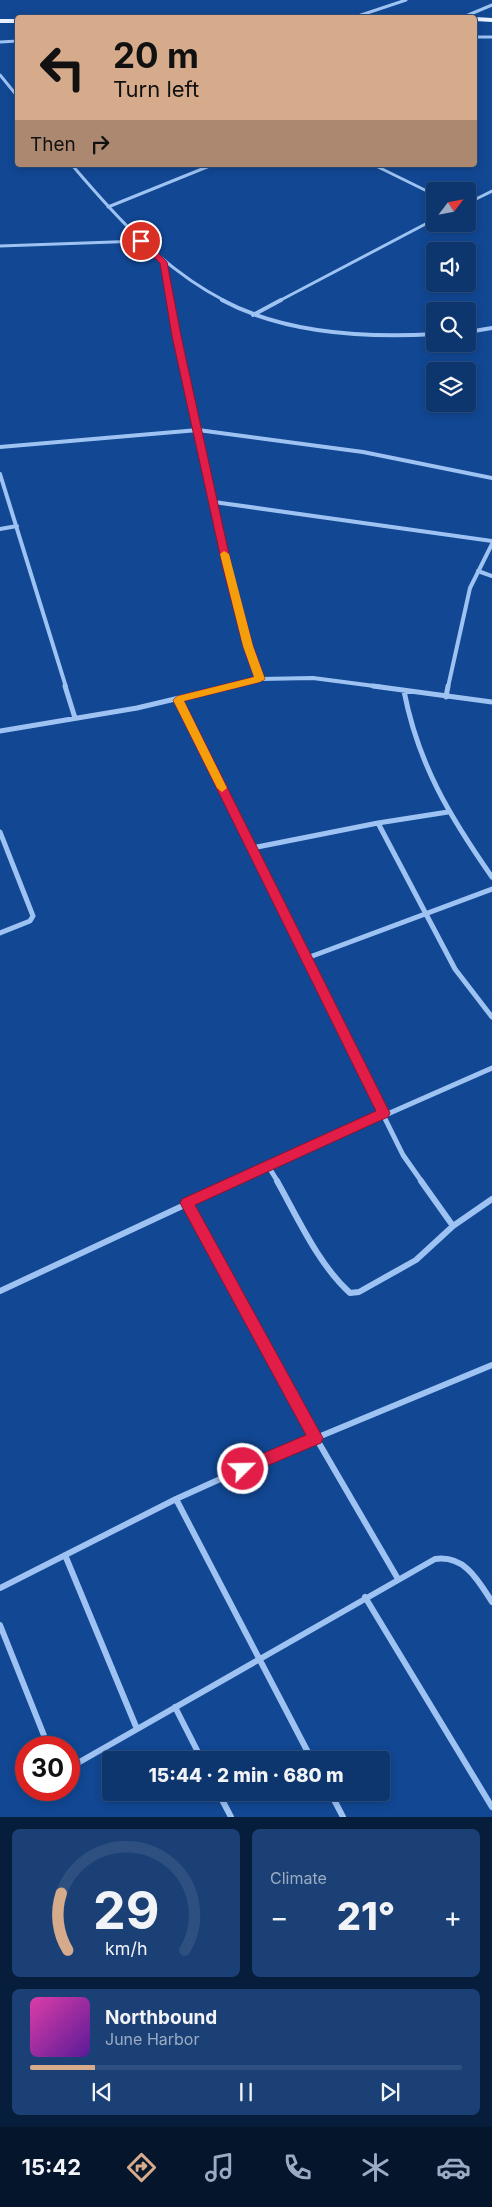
<!DOCTYPE html>
<html lang="en">
<head>
<meta charset="utf-8">
<style>
  :root { --surface:#0d356e; --page:#1b4076; --text:#f1f3f6; --muted:#9aabc2; --line:#2d5081; --accent:#d6ab8b }
  body { margin:0; font-family:Inter,sans-serif; background:var(--page); color:var(--text); height:100vh; display:flex; flex-direction:column; font-size:19px; white-space:nowrap }
  * { box-sizing:border-box; margin:0 }
  p { font-size:16px; color:var(--muted) }
  .icon { flex:none; width:28px; height:28px; fill:none; stroke:currentColor; stroke-width:2; stroke-linecap:round; stroke-linejoin:round }
  .map { position:relative; height:1817px; overflow:hidden }
  .side { display:flex; flex-direction:column; gap:12px; padding:12px; background:#071d3c; flex:1 }
  .side>* { flex:none }
  .top-card { position:absolute; left:15px; top:15px; width:462px; height:152px; border-radius:5px; box-shadow:0 2px 8px #0003,0 0 0 1px var(--line); background:#d6ab8b; color:#111; overflow:hidden }
  .needle { width:32px; rotate:58deg }
  .controls { position:absolute; left:426px; top:182px; display:grid; gap:10px }
  .controls a { display:grid; place-items:center; width:50px; height:50px; border-radius:5px; background:var(--surface); box-shadow:0 2px 8px #0003,0 0 0 1px var(--line); font-size:25px }
  .speed { position:absolute; left:15px; top:1736px; display:flex; gap:10px; font-size:25px; font-weight:700; text-align:center }
  .speed>* { display:grid; place-content:center; width:65px; height:65px; border-radius:50%; background:var(--surface); box-shadow:0 2px 8px #0003,0 0 0 1px var(--line); line-height:1 }
  .speed .limit { border:8px solid #d22; background:#fff; color:#111 }
  .pin { position:absolute; display:grid; place-items:center; width:42px; height:42px; color:#fff; margin:-21px; border:2px solid #fff; border-radius:50%; box-shadow:0 1px 5px #0007 }
  .me { position:absolute; width:55px; margin:-28px; rotate:67deg; stroke-linejoin:round; filter:drop-shadow(0 0 4px #0008) }
  .turn { display:flex; align-items:center; gap:18px; height:105px; padding:0 15px; font-size:22px }
  .turn .icon { width:65px; height:65px; stroke-width:2.5 }
  .turn b { display:block; font-size:35px; line-height:42px }
  .then { display:flex; align-items:center; height:48px; padding:0 15px; background:#0003; gap:10px; font-size:19px }
  .big { font-size:38px; font-weight:800; line-height:1.1 }
  .side .widget { flex:1; display:flex; flex-direction:column; justify-content:center; gap:8px; min-width:0; padding:0 18px; border-radius:8px; background:var(--page) }
  .side .dial { align-items:center; gap:0 }
  .dial svg { height:130px; overflow:visible; fill:none; stroke:var(--line); stroke-width:7; stroke-linecap:round; text-anchor:middle }
  .dial text { fill:var(--text); stroke:none }
  .song { display:flex; align-items:center; gap:15px }
  .cover { width:60px; height:60px; border-radius:8px; background:linear-gradient(135deg,hsl(320 70% 55%),hsl(270 70% 35%)) }
  .played { height:5px; border-radius:2px; background:linear-gradient(90deg,var(--accent) 15%,var(--line) 15%) }
  .keys { display:flex; justify-content:space-around; direction:ltr }
  .heat { display:flex; justify-content:space-between; align-items:center; font-size:28px; direction:ltr }
  .side .tiles { flex:1; display:grid; gap:12px; grid-template-columns:1fr 1fr }
  .widget:last-child { grid-column:span 2 }
  .trip { position:absolute; left:102px; top:1751px; width:288px; height:50px; border-radius:5px; background:var(--surface); box-shadow:0 2px 8px #0003,0 0 0 1px var(--line); font-weight:800; line-height:50px; text-align:center }
  .tabs { display:flex; height:80px; justify-content:space-around; align-items:center; background:#05152c; color:var(--muted) }
  .tabs .icon { width:35px; height:35px }
  .tabs .current { color:var(--accent) }
  .tabs b { font-size:22px; color:var(--text) }
  .map>svg:first-child { display:block }
  .lines { fill:none; stroke-linecap:round; stroke-linejoin:round }
  .street-far3 { stroke:#9ec3f3; stroke-width:3 }
  .street-far2 { stroke:#9ec3f3; stroke-width:4 }
  .street-far1 { stroke:#9ec3f3; stroke-width:5 }
  .street { stroke:#9ec3f3; stroke-width:6 }
  .primary { fill:#eaf2ff; fill-rule:evenodd }
  .route { fill:#e11d48; stroke:#92132f }
  .slow { fill:#f59e0b }
</style>
</head>
<body>
<div class="map">
<svg width="492" height="1817" viewBox="0 0 492 1817">
  <rect width="100%" height="100%" fill="#114793"/>
  <g class="lines">
    <path class="street-far3" d="M355 17 406 0
      M461 18 492 5
      M475 37H492
      M0 42 18 41
      M0 75 18 97
      M72 165C117 218 163 269 225 301
      M374 165 435 195
      M468 203 492 191
      M108 207 212 165
      M0 246 141 241
      M164 262 171 301
      M279 301 435 219"/>
    <path class="street-far2" d="M171 300 228 570 242 625 260 679 313 678 382 687
      M222 300C285 334 365 338 435 334
      M253 315 281 300
      M468 332 492 328
      M0 447 198 430 363 452 492 478
      M0 474 66 687
      M214 502 492 541
      M0 529 17 526
      M478 571 492 576
      M225 687 260 679
      M448 687 470 588 492 544"/>
    <path class="street-far1" d="M65 686 75 718
      M373 686 492 702
      M404 691C418 764 450 817 492 877
      M446 697 448 686
      M178 700 403 1155 422 1182
      M0 731 137 708 230 686
      M448 812 378 823 455 969 492 1017
      M0 832 33 916 30 921 0 933
      M252 848 378 823
      M307 958 492 889
      M268 1166 278 1182
      M233 1182 492 1068"/>
    <path class="street" d="M277 1181C298 1218 318 1264 350 1293L359 1292 416 1260 453 1226 492 1199
      M421 1181 453 1226
      M186 1203 316 1438 398 1579
      M0 1291 236 1181
      M65 1555 137 1729
      M0 1588 176 1499
      M365 1597 492 1807
      M0 1625 49 1748
      M175 1707 202 1760
      M312 1760 176 1499 258 1462 492 1365
      M69 1768 435 1559C465 1555 478 1580 492 1602
      M218 1792 231 1817
      M330 1792 343 1817"/>
    <path class="primary" d="M118 16H401L404 18H115Z
      M475 17 492 18V22L475 21V18H473Z
      M0 19H18V23H0Z"/>
  </g>
  <path class="route" d="M138 239H144L167 262 181 336 232 568 253 646 265 679 260 682 184 701 390 1113 388 1117 195 1205 323 1438 321 1443 243 1476 238 1474 236 1469 238 1464 306 1435 180 1203 182 1199 376 1111 173 700 178 696 254 677 243 646 223 568 172 336 160 263 138 242Z"/>
  <path class="slow" d="M224 551 229 554 253 646 265 679 260 682 184 701 227 788 222 792 217 788 173 700 178 696 254 677 243 646 220 554Z"/>
</svg>
<div class="controls">
<a><svg class="needle" viewBox="-14 -14 28 28"><path d="M0-13l5 13h-10z" fill="#e53935"/><path d="M0 13l5-13h-10z" fill="#9aabc2"/></svg></a>
<a><svg class="icon" aria-label="sound" viewBox="0 0 24 24"><path d="M4 9h4l5-4v14l-5-4H4zM17 9q2 3 0 6"/></svg></a>
<a><svg class="icon" aria-label="search" viewBox="0 0 24 24"><circle cx="10" cy="10" r="6"/><path d="M15 15l6 6"/></svg></a>
<a><svg class="icon" aria-label="layers" viewBox="0 0 24 24"><path d="M12 4l9 5-9 5-9-5zM3 14l9 5 9-5"/></svg></a>
</div>
<div class="speed"><div class="limit">30</div></div>
<div class="pin" style="left:141px;top:241px;background:#d93025"><svg class="icon" aria-label="arrive" viewBox="0 0 24 24"><path d="M6 21V4h12l-3 4 3 4H6"/></svg></div>
<svg class="me" style="left:243px;top:1469px" viewBox="-20 -20 40 40"><circle r="17" fill="#e11d48" stroke="#fff" stroke-width="3"/><path d="M0-11L8 9 0 5-8 9z" fill="#fff"/></svg>
<div class="trip">15:44 · 2 min · 680 m</div>
<div class="top-card">
<div class="turn"><svg class="icon" aria-label="left" viewBox="0 0 24 24"><path d="M17 20v-9H6M10 6l-5 5 5 5"/></svg><div><b>20 m</b>Turn left</div></div>
<div class="then">Then<svg class="icon" aria-label="right" viewBox="0 0 24 24"><path d="M7 20v-9h11M14 6l5 5-5 5"/></svg></div>
</div>
</div>
<section class="side">
<div class="tiles">
<div class="widget dial"><svg viewBox="0 0 100 80">
<path d="M14 69A42 42 0 1 1 86 69"/>
<path d="M14 69A42 42 0 0 1 10 34" stroke="#d6ab8b"/>
<text x="50" y="56" font-size="32" font-weight="700">29</text>
<text x="50" y="72" font-size="11">km/h</text>
</svg></div>
<div class="widget"><p>Climate</p>
<div class="heat"><a>−</a><b class="big">21°</b><a>+</a></div>
</div>
<div class="widget">
<div class="song"><i class="cover"></i><div><b>Northbound</b><p>June Harbor</p></div></div>
<div class="played"></div>
<div class="keys"><svg class="icon" aria-label="previous" viewBox="0 0 24 24"><path d="M18 5L8 12l10 7zM5 5v14"/></svg><svg class="icon" aria-label="pause" viewBox="0 0 24 24"><path d="M8 5v14M16 5v14"/></svg><svg class="icon" aria-label="next" viewBox="0 0 24 24"><path d="M6 5l10 7-10 7zM19 5v14"/></svg></div>
</div>
</div>
</section>
<nav class="tabs">
<b>15:42</b>
<svg class="icon current" aria-label="directions" viewBox="0 0 24 24"><path d="M12 3l9 9-9 9-9-9zM9 14v-3h6M13 9l2 2-2 2"/></svg>
<svg class="icon" aria-label="music" viewBox="0 0 24 24"><path d="M9 18V5l10-2v13"/><circle cx="6" cy="18" r="3"/><circle cx="16" cy="16" r="3"/></svg>
<svg class="icon" aria-label="phone" viewBox="0 0 24 24"><path d="M5 4h4l2 5-3 2q2 4 5 5l2-3 5 2v4C11 20 4 13 5 4z"/></svg>
<svg class="icon" aria-label="climate" viewBox="0 0 24 24"><path d="M12 3v18M4 7l16 10M4 17L20 7"/></svg>
<svg class="icon" aria-label="car" viewBox="0 0 24 24"><path d="M5 17H2v-5l4-1 3-4h7l3 4 3 1v5h-3M9 17h6M6 11h13"/><circle cx="7" cy="17" r="2"/><circle cx="17" cy="17" r="2"/></svg>
</nav>
</body>
</html>
